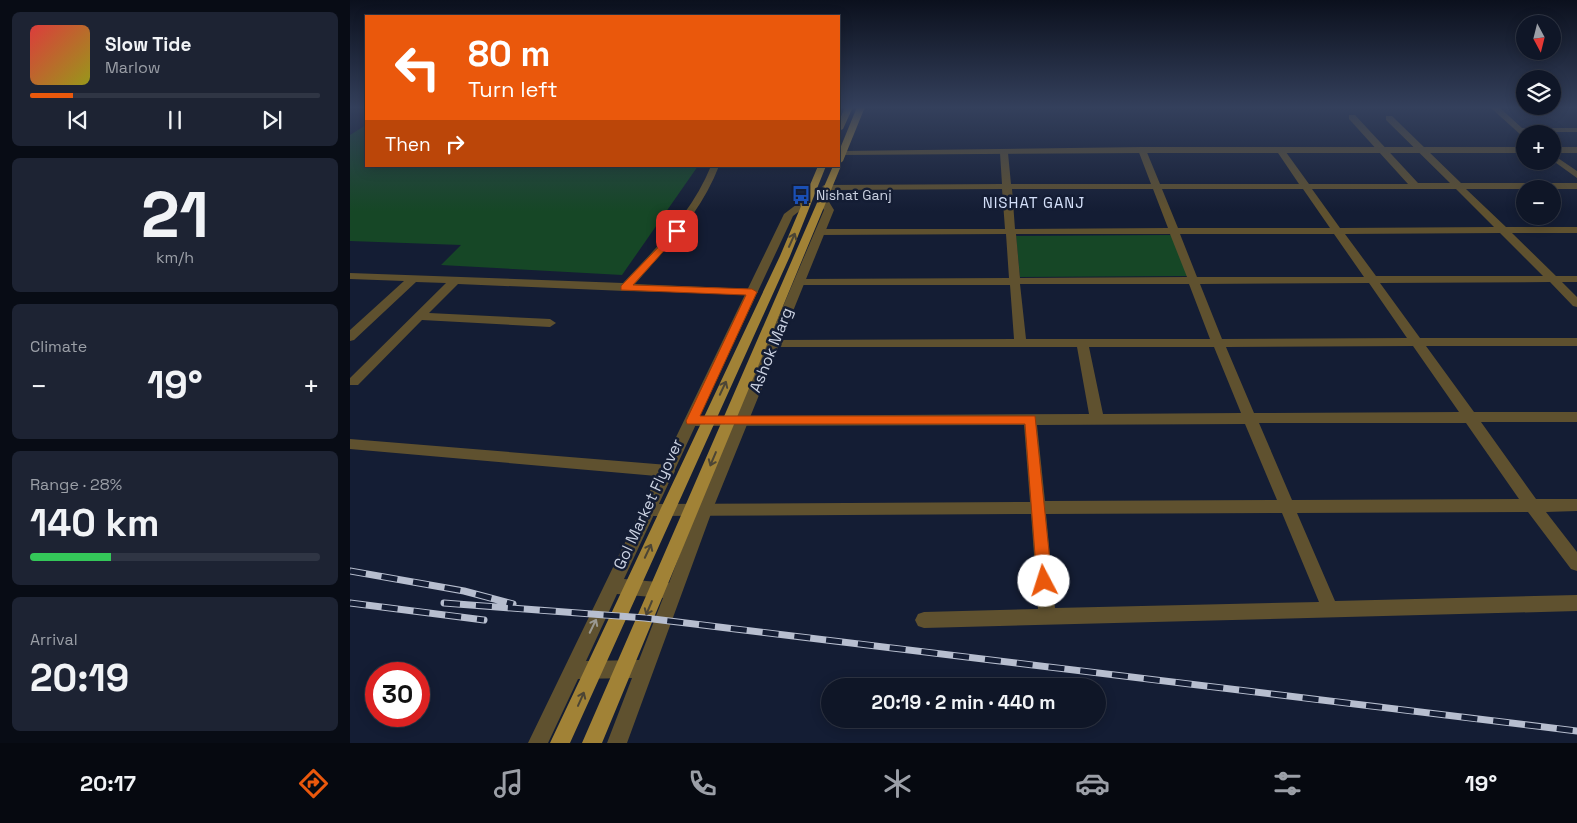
<!DOCTYPE html>
<html lang="en">
<head>
<meta charset="utf-8">
<style>
  :root { --surface:#0f1627; --page:#1d2333; --text:#f1f3f6; --muted:#9b9fa7; --line:#2f3544; --accent:#ea580c }
  body { margin:0; font-family:"Space Grotesk",sans-serif; background:var(--page); color:var(--text); height:100vh; display:flex; flex-direction:column; font-size:19px; white-space:nowrap }
  * { box-sizing:border-box; margin:0 }
  p { font-size:16px; color:var(--muted) }
  .icon { flex:none; width:28px; height:28px; fill:none; stroke:currentColor; stroke-width:2; stroke-linecap:round; stroke-linejoin:round }
  .map { position:relative; flex:1; overflow:hidden }
  .sheet { display:flex; flex-direction:column; gap:12px; padding:12px; background:#080c15; width:350px }
  .sheet>* { flex:none }
  .top-card { position:absolute; left:15px; top:15px; width:475px; height:152px; border-radius:0px; box-shadow:0 2px 12px #0003,0 0 0 1px var(--line); background:#ea580c; color:#fff; overflow:hidden }
  .needle { width:32px; rotate:173deg }
  .buttons { position:absolute; left:1166px; top:15px; display:grid; gap:10px }
  .buttons a { display:grid; place-items:center; width:45px; height:45px; border-radius:50%; background:var(--surface); box-shadow:0 2px 12px #0003,0 0 0 1px var(--line); font-size:25px }
  .speed { position:absolute; left:15px; top:662px; display:flex; gap:10px; font-size:25px; font-weight:700; text-align:center }
  .speed>* { display:grid; place-content:center; width:65px; height:65px; border-radius:50%; background:var(--surface); box-shadow:0 2px 12px #0003,0 0 0 1px var(--line); line-height:1 }
  .speed .limit { border:8px solid #d22; background:#fff; color:#111 }
  .pin { position:absolute; display:grid; place-items:center; width:42px; height:42px; color:#fff; margin:-21px; border-radius:10px; box-shadow:0 2px 8px #0006 }
  .me { position:absolute; width:55px; margin:-28px; rotate:355deg; stroke-linejoin:round; filter:drop-shadow(0 0 4px #0008) }
  .turn { display:flex; align-items:center; gap:18px; height:105px; padding:0 20px; font-size:22px }
  .turn .icon { width:65px; height:65px; stroke-width:2.5 }
  .turn b { display:block; font-size:35px; line-height:42px }
  .then { display:flex; align-items:center; height:48px; padding:0 20px; background:#0003; gap:10px; font-size:19px }
  .big { font-size:38px; font-weight:600; line-height:1.1 }
  .sheet .widget { flex:1; display:flex; flex-direction:column; justify-content:center; gap:8px; min-width:0; padding:0 18px; border-radius:8px; background:var(--page) }
  .sheet .dial { align-items:center; gap:0 }
  .dial b { font-size:65px; line-height:1 }
  .song { display:flex; align-items:center; gap:15px }
  .cover { width:60px; height:60px; border-radius:8px; background:linear-gradient(135deg,hsl(0 70% 55%),hsl(60 70% 35%)) }
  .played { height:5px; border-radius:2px; background:linear-gradient(90deg,var(--accent) 15%,var(--line) 15%) }
  .keys { display:flex; justify-content:space-around; direction:ltr }
  .heat { display:flex; justify-content:space-between; align-items:center; font-size:28px; direction:ltr }
  .charge { height:8px; border-radius:4px; background:linear-gradient(90deg,#34c759 28%,var(--line) 0) }
  .trip { position:absolute; left:471px; top:678px; width:285px; height:50px; border-radius:25px; background:var(--surface); box-shadow:0 2px 12px #0003,0 0 0 1px var(--line); font-weight:600; line-height:50px; text-align:center }
  .tab-bar { display:flex; height:80px; justify-content:space-around; align-items:center; background:#060910; color:var(--muted) }
  .tab-bar .icon { width:35px; height:35px }
  .tab-bar .selected { color:var(--accent) }
  .tab-bar b { font-size:22px; color:var(--text) }
  main { display:flex; flex:1; min-height:0 }
  .map>svg:first-child { display:block }
  .green { fill:#164726 }
  .lines { fill:none; stroke-linecap:round; stroke-linejoin:round }
  .minor { fill:#5f512f; fill-rule:evenodd }
  .tertiary { fill:#5f512f; fill-rule:evenodd }
  .primary { fill:#a18236; fill-rule:evenodd }
  .rail-casing { stroke:#b7becf; stroke-width:7 }
  .rail { stroke:#141d34; stroke-width:5; stroke-dasharray:16; stroke-linecap:butt }
  .oneway { stroke:#4c4535 }
  .oneway2 { stroke:#9a9891 }
  .route { fill:#ea580c; stroke:#983908 }
  .labels { text-anchor:middle; dominant-baseline:central; stroke-width:5; stroke-linejoin:round; paint-order:stroke }
  .far-poi-label { font-size:14px; fill:#cbd2e2; stroke:#141d34; text-anchor:start }
  .far-neighbourhood-label { font-size:15px; letter-spacing:1px; fill:#d4e0f9; stroke:#141d34 }
  .street-label { font-size:16px; fill:#cbd2e2; stroke:#141d34 }
</style>
</head>
<body>
<main>
<section class="sheet">
<div class="widget">
<div class="song"><i class="cover"></i><div><b>Slow Tide</b><p>Marlow</p></div></div>
<div class="played"></div>
<div class="keys"><svg class="icon" aria-label="previous" viewBox="0 0 24 24"><path d="M18 5L8 12l10 7zM5 5v14"/></svg><svg class="icon" aria-label="pause" viewBox="0 0 24 24"><path d="M8 5v14M16 5v14"/></svg><svg class="icon" aria-label="next" viewBox="0 0 24 24"><path d="M6 5l10 7-10 7zM19 5v14"/></svg></div>
</div>
<div class="widget dial"><b>21</b><p>km/h</p></div>
<div class="widget"><p>Climate</p>
<div class="heat"><a>−</a><b class="big">19°</b><a>+</a></div>
</div>
<div class="widget"><p>Range · 28%</p><b class="big">140 km</b><div class="charge"></div></div>
<div class="widget"><p>Arrival</p><b class="big">20:19</b></div>
</section>
<div class="map">
<svg width="1227" height="743" viewBox="0 0 1227 743">
  <rect width="100%" height="100%" fill="#141d34"/>
  <path class="green" d="M16 125V166H348L272 275 91 265 111 245 0 241V135Z
    M822 235 838 276 670 277 666 236Z"/>
  <g class="lines">
    <path class="minor" d="M1140 107H1149L1172 128H1227V132H1178L1179 134H1175V136H1172Z
      M999 115H1005L1068 183H1100L1036 120V116H1042L1111 183H1227V189H1116L1156 227H1227V233H1162L1206 276H1227V282H1212L1227 297V307L1223 306 1200 282 1030 283 1070 338H1227V346H1076L1124 412H1227V422H1131L1186 499H1227V511L1196 512 1227 552V571L1221 569 1178 512 947 513 985 601 1227 595V611L574 628 568 626 565 620 568 614 574 612 688 609 681 514 299 516 294 515 291 510 294 505 299 504 680 502 674 425 342 426 337 425 335 421 337 417 342 416 739 414 727 347H420L418 344 420 341 424 340 664 339 660 285H449L444 282 449 279 659 278 656 234 470 235 465 232 470 229H655L652 189 477 190 472 187 474 185 652 184 650 153 654 150 658 153 661 184H801L788 150 792 147 796 150 810 184H949L926 150 930 147 933 148 959 184H1058L999 119ZM662 189H803L818 228 665 229ZM812 189H953L980 228H828ZM962 189H1106L1144 227 990 228ZM1150 233 1193 276H1026L995 234ZM666 234H820L837 277 670 278ZM830 234H984L1014 277H847ZM1019 283 1057 338 872 339 850 284ZM670 284H839L860 339H676ZM1063 346 1109 412 904 413 876 347ZM739 347H864L891 413 753 414ZM909 423H1116L1169 499 942 500ZM895 424 927 500 695 501 687 425ZM932 513 969 602 705 608 696 514Z
      M1202 154 1227 171V178L1202 160Z
      M361 166H369C351 213 317 247 285 284L402 289 406 290 408 292 406 294 275 291 108 284 79 313 200 319 206 323 200 327 72 320 8 385H0V378L96 283 66 282 4 340 0 341V330L54 281 0 279V273L273 283C307 247 342 213 361 166Z
      M0 439 318 465 323 467 325 471 323 475 318 477 0 449Z"/>
    <path class="tertiary" d="M792 147H1175V153H792L489 155V152L492 151Z
      M1202 147H1227V153H1202Z
      M473 196 476 197 484 210 362 511 277 743H257L282 678 228 679 198 743H178L434 214 455 198H461V202L443 216 274 579 319 583 346 511 474 210 468 199ZM267 594 313 598 289 660 236 661Z"/>
    <path class="primary" d="M495 107H503L493 129 489 131V121Z
      M507 107H515L493 161 489 164V151Z
      M489 164 491 166 252 743H232L483 166H489Z
      M468 166H476L440 256 220 743H200L430 256Z"/>
    <g class="rail-casing">
      <path id="rail" d="M0 571 114 591 163 604
        M0 603 134 620
        M94 603 295 618 1227 731"/>
    </g>
    <use href="#rail" class="rail"/>
  </g>
  <defs><path id="oneway-shaft" d="M-6 0H5M1.5-3L5.5 0L1.5 3" fill="none" stroke-width="1.6" stroke-linecap="round" stroke-linejoin="round" transform="scale(1.25)"/></defs>
  <g class="oneway">
    <use href="#oneway-shaft" transform="translate(442 240) rotate(-66)"/>
    <use href="#oneway-shaft" transform="translate(373 388) rotate(-65)"/>
    <use href="#oneway-shaft" transform="translate(363 459) rotate(113)"/>
    <use href="#oneway-shaft" transform="translate(298 551) rotate(-65)"/>
    <use href="#oneway-shaft" transform="translate(299 608) rotate(113)"/>
    <use href="#oneway-shaft" transform="translate(231 699) rotate(-66)"/>
  </g>
  <use class="oneway2" href="#oneway-shaft" transform="translate(243 626) rotate(-64)"/>
  <linearGradient id="sky" x2="0" y2="1"><stop stop-color="#0b101d"/><stop offset="0.51" stop-color="#34405c"/><stop offset="1" stop-color="#34405c" stop-opacity="0"/></linearGradient>
  <rect width="1227" height="211" fill="url(#sky)"/>
  <path class="route" d="M327 228 331 231 330 233 283 285 402 289 407 292 350 416H685L702 581 699 586 694 588 689 586 687 581 675 424H337L336 421 396 295 271 290V286Z"/>
  <defs>
    <g id="bus-bare" transform="scale(1.5)"><path d="M-5-6H5V4H4V6H2V4H-2V6H-4V4H-5ZM-3.5-4V0h7V-4ZM-3.5 1.2v1.5H-2V1.2ZM2 1.2v1.5H3.5V1.2Z" fill="#1a4fb4" stroke="#141d34" stroke-width="2.5" paint-order="stroke"/></g>
  </defs>
  <g fill-rule="evenodd">
    <use href="#bus-bare" x="451" y="195"/>
  </g>
  <g class="labels">
    <g class="far-poi-label">
      <text x="466" y="195">Nishat Ganj</text>
    </g>
    <g class="far-neighbourhood-label">
      <text x="684" y="202">NISHAT GANJ</text>
    </g>
    <g class="street-label">
      <text transform="translate(421 350) rotate(-68)">Ashok Marg</text>
      <text transform="translate(298 504) rotate(-65)">Gol Market Flyover</text>
    </g>
  </g>
</svg>
<div class="buttons">
<a><svg class="needle" viewBox="-14 -14 28 28"><path d="M0-13l5 13h-10z" fill="#e53935"/><path d="M0 13l5-13h-10z" fill="#9b9fa7"/></svg></a>
<a><svg class="icon" aria-label="layers" viewBox="0 0 24 24"><path d="M12 4l9 5-9 5-9-5zM3 14l9 5 9-5"/></svg></a>
<a>+</a>
<a>−</a>
</div>
<div class="speed"><div class="limit">30</div></div>
<div class="pin" style="left:327px;top:231px;background:#d93025"><svg class="icon" aria-label="arrive" viewBox="0 0 24 24"><path d="M6 21V4h12l-3 4 3 4H6"/></svg></div>
<svg class="me" style="left:694px;top:581px" viewBox="-20 -20 40 40"><circle r="19" fill="#fff"/><path d="M0-13L10 11 0 6-10 11z" fill="#ea580c"/></svg>
<div class="trip">20:19 · 2 min · 440 m</div>
<div class="top-card">
<div class="turn"><svg class="icon" aria-label="left" viewBox="0 0 24 24"><path d="M17 20v-9H6M10 6l-5 5 5 5"/></svg><div><b>80 m</b>Turn left</div></div>
<div class="then">Then<svg class="icon" aria-label="right" viewBox="0 0 24 24"><path d="M7 20v-9h11M14 6l5 5-5 5"/></svg></div>
</div>
</div>
</main>
<nav class="tab-bar">
<b>20:17</b>
<svg class="icon selected" aria-label="directions" viewBox="0 0 24 24"><path d="M12 3l9 9-9 9-9-9zM9 14v-3h6M13 9l2 2-2 2"/></svg>
<svg class="icon" aria-label="music" viewBox="0 0 24 24"><path d="M9 18V5l10-2v13"/><circle cx="6" cy="18" r="3"/><circle cx="16" cy="16" r="3"/></svg>
<svg class="icon" aria-label="phone" viewBox="0 0 24 24"><path d="M5 4h4l2 5-3 2q2 4 5 5l2-3 5 2v4C11 20 4 13 5 4z"/></svg>
<svg class="icon" aria-label="climate" viewBox="0 0 24 24"><path d="M12 3v18M4 7l16 10M4 17L20 7"/></svg>
<svg class="icon" aria-label="car" viewBox="0 0 24 24"><path d="M5 17H2v-5l4-1 3-4h7l3 4 3 1v5h-3M9 17h6M6 11h13"/><circle cx="7" cy="17" r="2"/><circle cx="17" cy="17" r="2"/></svg>
<svg class="icon" aria-label="filters" viewBox="0 0 24 24"><path d="M4 7h16M4 17h16"/><circle cx="9" cy="7" r="2"/><circle cx="15" cy="17" r="2"/></svg>
<b>19°</b>
</nav>
</body>
</html>
